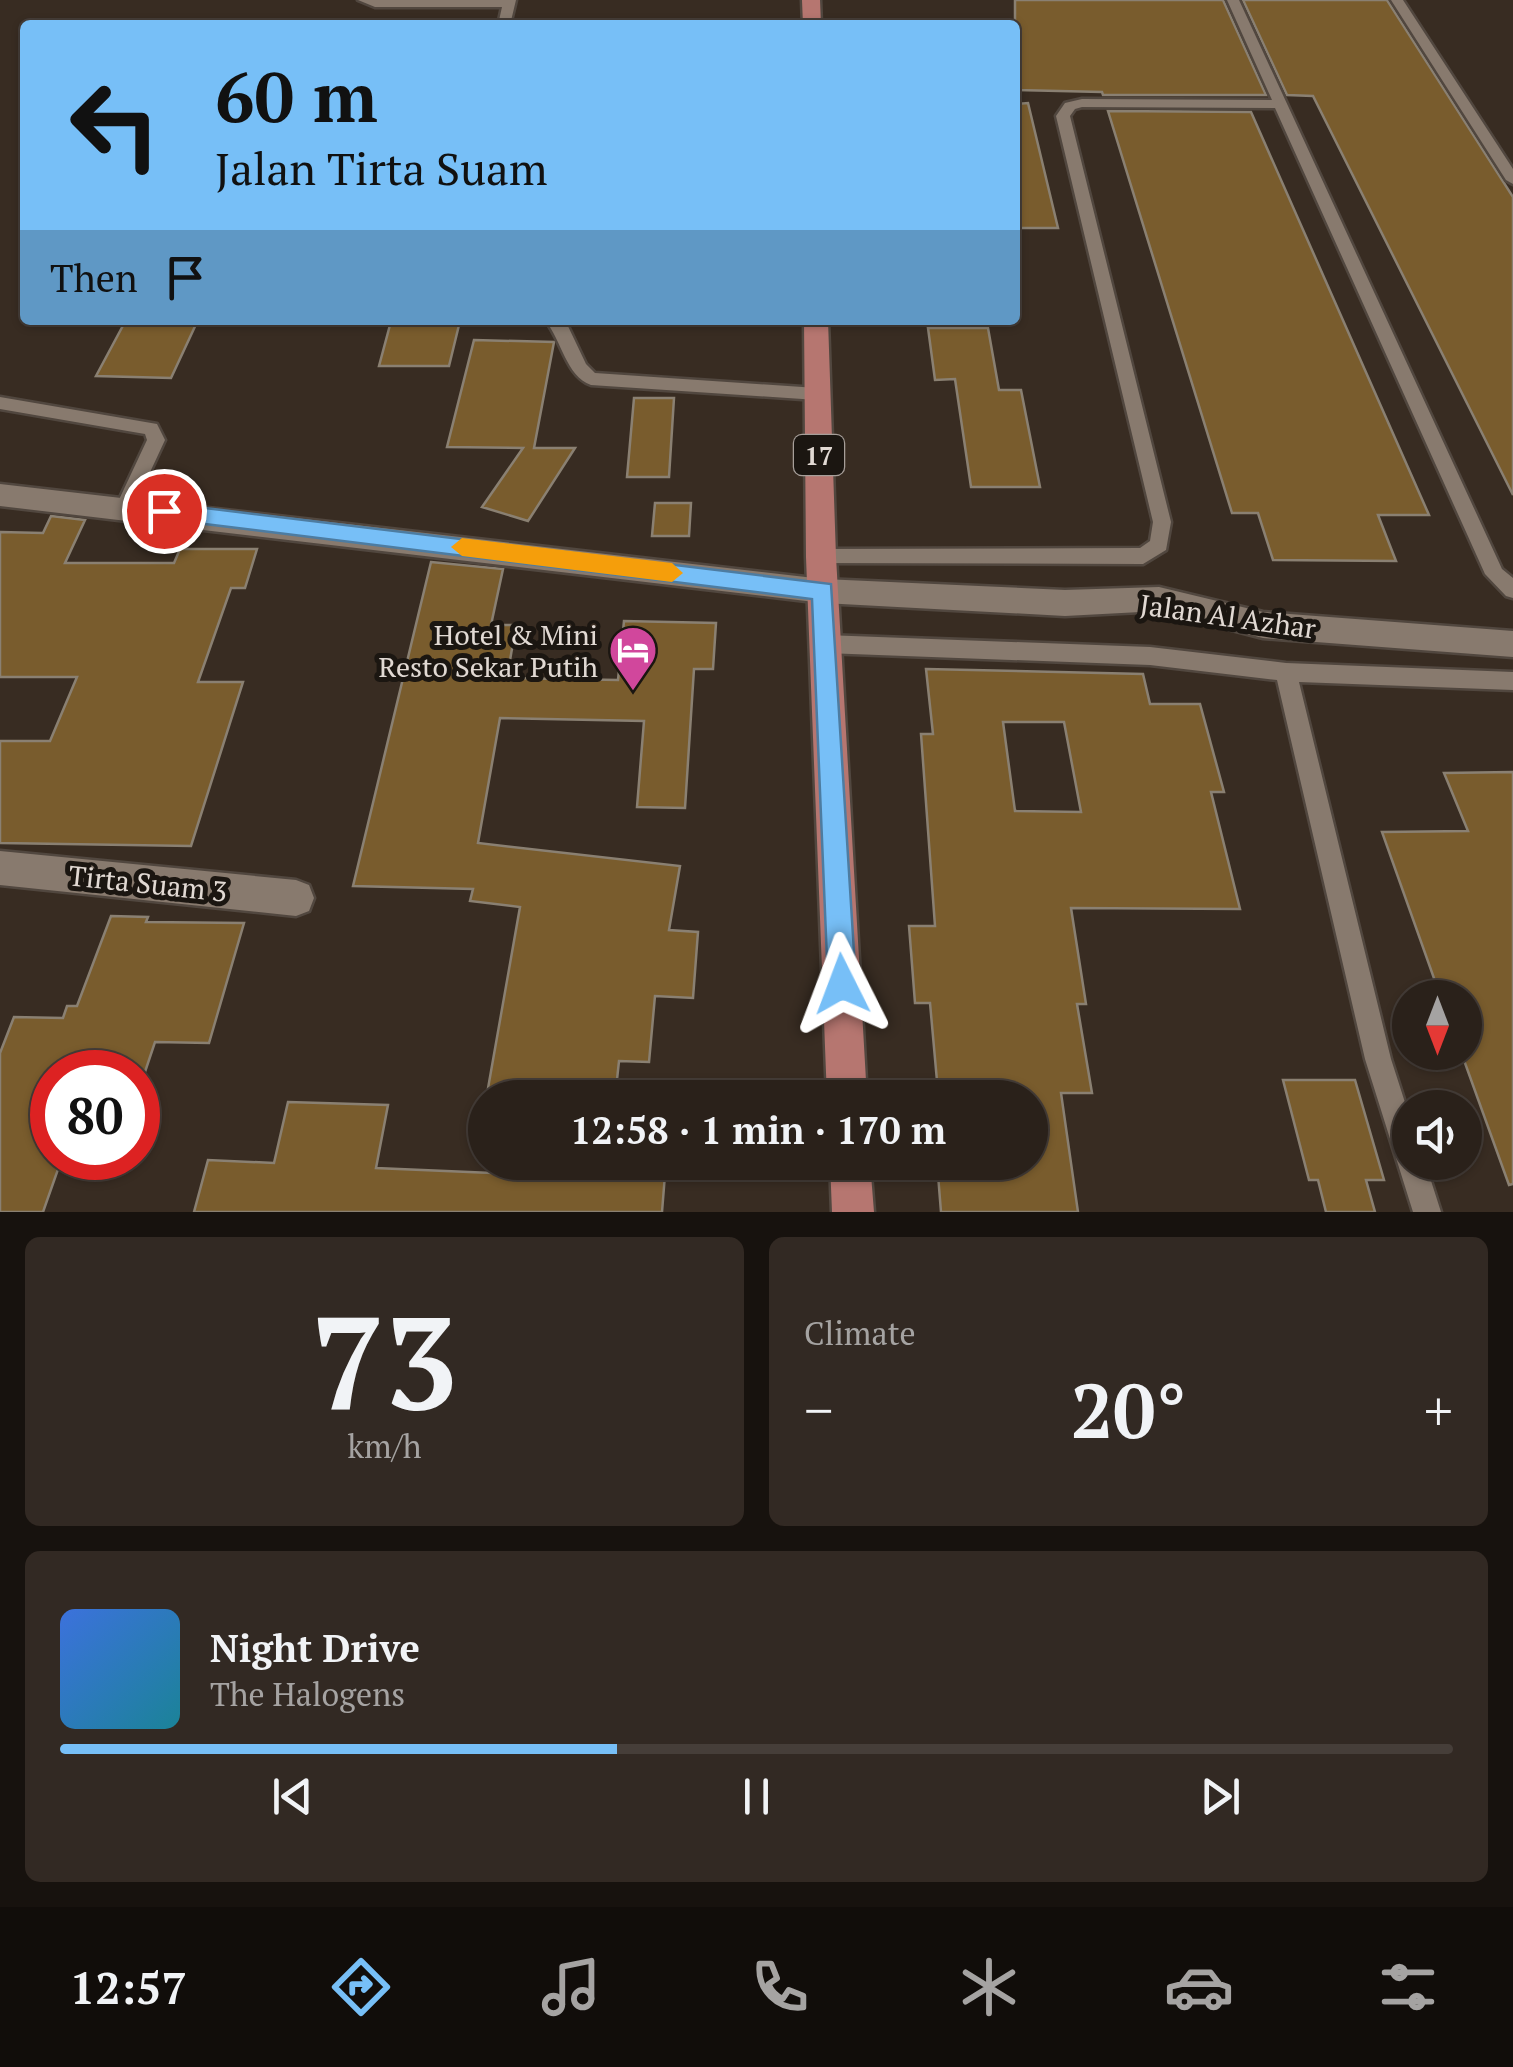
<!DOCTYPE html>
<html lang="en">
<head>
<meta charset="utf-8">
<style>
  :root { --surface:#2a211a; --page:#322923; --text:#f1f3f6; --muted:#a5a3a2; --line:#463e39; --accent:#77bff7 }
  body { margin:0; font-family:"PT Serif",serif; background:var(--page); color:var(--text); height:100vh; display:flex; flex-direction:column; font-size:38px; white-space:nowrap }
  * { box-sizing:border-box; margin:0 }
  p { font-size:32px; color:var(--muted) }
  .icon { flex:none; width:55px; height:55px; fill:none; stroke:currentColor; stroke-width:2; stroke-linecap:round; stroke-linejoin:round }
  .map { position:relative; height:1212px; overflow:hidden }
  .panel { display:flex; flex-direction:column; gap:25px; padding:25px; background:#17120e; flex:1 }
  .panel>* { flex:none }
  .banner { position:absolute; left:20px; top:20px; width:1000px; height:305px; border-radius:10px; box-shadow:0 2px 8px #0004,0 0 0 2px var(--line); background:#77bff7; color:#111; overflow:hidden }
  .needle { width:65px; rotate:180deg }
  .buttons { position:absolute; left:1392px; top:980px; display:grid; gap:20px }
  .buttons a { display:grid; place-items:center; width:90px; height:90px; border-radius:50%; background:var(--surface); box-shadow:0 2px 8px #0004,0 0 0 2px var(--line); font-size:50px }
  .speed { position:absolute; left:30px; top:1050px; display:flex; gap:20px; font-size:50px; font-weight:700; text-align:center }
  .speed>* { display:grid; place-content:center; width:130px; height:130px; border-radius:50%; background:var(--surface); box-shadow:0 2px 8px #0004,0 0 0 2px var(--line); line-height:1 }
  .speed .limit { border:15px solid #d22; background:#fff; color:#111 }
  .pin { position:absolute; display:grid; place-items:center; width:85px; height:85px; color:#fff; margin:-42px; border:5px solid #fff; border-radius:50%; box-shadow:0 2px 10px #0007 }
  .me { position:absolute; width:110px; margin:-55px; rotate:357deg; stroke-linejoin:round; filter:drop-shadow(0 0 8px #0008) }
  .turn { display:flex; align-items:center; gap:35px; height:210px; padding:0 30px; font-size:45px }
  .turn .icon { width:130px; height:130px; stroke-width:2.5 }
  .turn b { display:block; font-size:70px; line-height:85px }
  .then { display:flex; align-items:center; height:95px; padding:0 30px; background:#0003; gap:20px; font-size:38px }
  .big { font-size:75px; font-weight:600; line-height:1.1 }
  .panel .card { flex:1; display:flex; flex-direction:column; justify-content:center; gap:15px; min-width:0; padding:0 35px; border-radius:15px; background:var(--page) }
  .panel .dial { align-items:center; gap:0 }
  .dial b { font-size:130px; line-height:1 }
  .song { display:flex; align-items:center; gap:30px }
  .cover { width:120px; height:120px; border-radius:15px; background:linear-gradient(135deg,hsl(220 70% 55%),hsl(190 70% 35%)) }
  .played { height:10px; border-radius:5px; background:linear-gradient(90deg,var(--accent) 40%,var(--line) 40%) }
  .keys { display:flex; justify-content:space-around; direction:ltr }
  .heat { display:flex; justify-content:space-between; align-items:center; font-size:55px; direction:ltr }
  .panel .tiles { flex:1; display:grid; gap:25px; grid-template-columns:1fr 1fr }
  .card:last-child { grid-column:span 2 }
  .trip { position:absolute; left:468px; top:1080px; width:580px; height:100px; border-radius:50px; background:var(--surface); box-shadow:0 2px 8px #0004,0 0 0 2px var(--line); font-weight:600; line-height:100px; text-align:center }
  .menu { display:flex; height:160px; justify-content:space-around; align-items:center; background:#110d0a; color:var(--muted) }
  .menu .icon { width:70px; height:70px }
  .menu .active { color:var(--accent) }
  .menu b { font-size:45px; color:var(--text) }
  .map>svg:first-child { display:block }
  .building { fill:#795c2d; stroke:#8a8072; stroke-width:2.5; fill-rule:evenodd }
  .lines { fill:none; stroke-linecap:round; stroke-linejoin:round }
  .service-casing { stroke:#51473f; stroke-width:5 }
  .minor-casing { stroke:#51473f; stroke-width:5 }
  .trunk-casing { stroke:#51473f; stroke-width:5 }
  .service { fill:#887a6e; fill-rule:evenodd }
  .minor { fill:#887a6e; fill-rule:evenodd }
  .trunk { fill:#b67670; fill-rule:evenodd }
  .route { fill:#77bff7; stroke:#4d7ca1; stroke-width:2.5 }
  .slow { fill:#f59e0b }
  .labels { text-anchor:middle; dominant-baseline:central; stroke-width:10; stroke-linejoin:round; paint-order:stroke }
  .shield { fill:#1b1611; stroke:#a69e99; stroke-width:2.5 }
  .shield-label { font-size:25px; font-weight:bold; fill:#e1d9d3 }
  .street-label { font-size:28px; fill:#e1d9d3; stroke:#1b1611 }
  .poi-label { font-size:28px; fill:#e1d9d3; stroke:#1b1611; text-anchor:end }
</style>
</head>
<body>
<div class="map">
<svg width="1513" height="1212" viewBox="0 0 1513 1212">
  <rect width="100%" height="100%" fill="#382c22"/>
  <path class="building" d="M1015 0H1223L1266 95H1103L1102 92 1015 90Z
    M1243 0H1387L1513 197V495L1313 96 1287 95Z
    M1028 103 1058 228H1015V104Z
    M1108 111 1251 112 1429 515H1378L1396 561 1273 560 1258 513H1232Z
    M126 320H198L171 378 96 376Z
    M390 325H459L449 366H379Z
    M928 328H988L999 390H1021L1040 487H971L955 379 935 380Z
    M474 340 554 342 534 448H575L528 521 482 507 523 448 447 447Z
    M634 398H674L669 477H627Z
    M655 503H691L689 536H652Z
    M51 516 85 520 65 563H174L180 549H257L245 588H231L198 682H243L191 846 0 843V741H50L77 677H0V532L43 533Z
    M431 562 503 569 491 625H516L507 678 618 680 624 621 716 623 713 669H694L685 808 637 807 644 721 500 718 478 843 680 866 669 930 698 932 693 998 655 996 649 1062 619 1061 615 1098 487 1094 520 907 470 901 473 889 353 886Z
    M926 669 1143 674 1150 704H1200L1224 792H1211L1240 909 1071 908 1086 1004H1077L1092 1093H1061L1078 1212H941L937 1162H1030V1093L938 1092 930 1003H915L909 926H935L921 734H933ZM1003 722H1064L1081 812 1015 811Z
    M1513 772V1184L1509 1185 1461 1052H1465V998H1441L1382 832 1468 831 1444 773Z
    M111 916 148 917 146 922 244 923 209 1043 155 1042 145 1072H52V1158H62L43 1212H0V1053L14 1017 63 1018 67 1006H77Z
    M1283 1080H1355L1384 1180H1366L1375 1212H1326L1318 1180H1309Z
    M288 1102 388 1105 376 1168 540 1175 542 1162H666L662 1212H194L208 1160 274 1163Z"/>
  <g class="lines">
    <g class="service-casing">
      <path id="service" d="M358 0H516L510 25H498L502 7H375Z
        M1227 0H1239L1502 569 1513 578V598L1506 596 1485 574 1275 108 1082 107 1075 109 1070 116 1171 522 1166 550 1143 564 814 563 811 557 814 551 821 549 1140 548 1150 541 1153 522 1056 116 1065 103 1082 99 1272 100Z
        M1391 0H1403L1513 169V184L1506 180Z
        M545 320 566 322 586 364 595 373 817 388 826 394 817 400 591 385C566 376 562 341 545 320Z
        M0 397 157 424 165 440 132 511 125 513 116 506 147 440 145 434 0 409Z
        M825 635 1150 647 1286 663 1513 672V690L1299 682 1391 1059 1410 1118V1162H1425L1441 1212H1413L1365 1059 1277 680 1150 665 825 653 818 650 815 644 818 638Z"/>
    </g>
    <g class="minor-casing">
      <path id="minor" d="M0 484 823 579 1065 590 1159 587 1263 612 1513 631V657L1263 638 1159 611 1065 616 823 603 0 506Z
        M0 851 296 880 309 885 314 898 309 911 296 916 0 885Z"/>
    </g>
    <g class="trunk-casing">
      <path id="trunk" d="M802 0H820L821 25H803Z
        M804 320H828L836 557 867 1098H827L806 557Z
        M830 1162H870L874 1212H832Z"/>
    </g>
    <use href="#service" class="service"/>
    <use href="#minor" class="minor"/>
    <use href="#trunk" class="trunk"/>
  </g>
  <path class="route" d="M164 503 831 584 856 984 852 994 842 998 832 994 828 984 812 599 164 519 153 511Z"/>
  <path class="slow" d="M462 538 672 563 683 573 672 582 462 556 451 547Z"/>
  <defs>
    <g id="hotel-pin" transform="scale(2.5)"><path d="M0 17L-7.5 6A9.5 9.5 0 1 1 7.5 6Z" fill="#d1479c" stroke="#1b1611"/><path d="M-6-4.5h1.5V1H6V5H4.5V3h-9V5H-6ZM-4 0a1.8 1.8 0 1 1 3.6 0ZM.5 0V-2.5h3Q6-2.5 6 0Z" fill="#fff"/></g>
  </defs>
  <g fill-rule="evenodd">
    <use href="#hotel-pin" x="633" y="650"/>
  </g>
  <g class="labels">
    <rect class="shield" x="794" y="435" width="50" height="40" rx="8"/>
    <g class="shield-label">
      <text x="819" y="455">17</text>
    </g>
    <g class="street-label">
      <text transform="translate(1228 616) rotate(8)">Jalan Al Azhar</text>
      <text transform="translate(148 883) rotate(6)">Tirta Suam 3</text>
    </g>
    <g class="poi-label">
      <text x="598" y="634">Hotel &amp; Mini<tspan x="598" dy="32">Resto Sekar Putih</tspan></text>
    </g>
  </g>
</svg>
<div class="buttons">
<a><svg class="needle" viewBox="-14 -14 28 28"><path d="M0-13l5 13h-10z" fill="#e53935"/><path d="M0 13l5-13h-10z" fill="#a5a3a2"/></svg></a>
<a><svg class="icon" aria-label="sound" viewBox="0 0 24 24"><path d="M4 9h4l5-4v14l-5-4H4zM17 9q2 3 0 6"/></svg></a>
</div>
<div class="speed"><div class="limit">80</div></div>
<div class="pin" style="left:164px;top:511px;background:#d93025"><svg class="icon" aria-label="arrive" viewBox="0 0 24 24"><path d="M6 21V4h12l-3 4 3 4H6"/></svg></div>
<svg class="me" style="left:842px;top:984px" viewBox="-20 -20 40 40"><path d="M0-17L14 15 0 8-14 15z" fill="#77bff7" stroke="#fff" stroke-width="4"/></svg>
<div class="trip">12:58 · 1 min · 170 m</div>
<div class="banner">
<div class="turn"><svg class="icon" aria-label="left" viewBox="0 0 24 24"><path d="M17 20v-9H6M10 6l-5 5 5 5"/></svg><div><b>60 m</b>Jalan Tirta Suam</div></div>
<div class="then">Then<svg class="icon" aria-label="arrive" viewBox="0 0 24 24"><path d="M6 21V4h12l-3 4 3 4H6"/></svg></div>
</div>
</div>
<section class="panel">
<div class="tiles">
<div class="card dial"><b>73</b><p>km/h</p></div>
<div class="card"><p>Climate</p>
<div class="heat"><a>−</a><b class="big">20°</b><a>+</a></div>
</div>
<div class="card">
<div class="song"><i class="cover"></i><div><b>Night Drive</b><p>The Halogens</p></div></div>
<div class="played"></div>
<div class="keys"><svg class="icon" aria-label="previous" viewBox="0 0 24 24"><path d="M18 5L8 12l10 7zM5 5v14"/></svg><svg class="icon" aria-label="pause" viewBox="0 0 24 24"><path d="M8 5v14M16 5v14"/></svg><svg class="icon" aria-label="next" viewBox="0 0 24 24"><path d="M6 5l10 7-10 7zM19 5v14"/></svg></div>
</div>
</div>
</section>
<nav class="menu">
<b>12:57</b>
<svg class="icon active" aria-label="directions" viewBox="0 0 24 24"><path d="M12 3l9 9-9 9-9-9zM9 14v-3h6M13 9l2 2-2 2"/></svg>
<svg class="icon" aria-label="music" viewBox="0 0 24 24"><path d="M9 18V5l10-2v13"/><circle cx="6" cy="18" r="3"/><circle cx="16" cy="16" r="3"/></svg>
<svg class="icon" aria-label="phone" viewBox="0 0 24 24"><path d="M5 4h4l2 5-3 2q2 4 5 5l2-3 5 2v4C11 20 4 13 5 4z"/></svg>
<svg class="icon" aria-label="climate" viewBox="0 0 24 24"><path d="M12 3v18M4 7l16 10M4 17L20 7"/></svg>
<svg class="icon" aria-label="car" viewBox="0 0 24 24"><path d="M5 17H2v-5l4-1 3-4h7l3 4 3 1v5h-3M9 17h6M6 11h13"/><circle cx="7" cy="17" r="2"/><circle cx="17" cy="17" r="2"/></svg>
<svg class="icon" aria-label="filters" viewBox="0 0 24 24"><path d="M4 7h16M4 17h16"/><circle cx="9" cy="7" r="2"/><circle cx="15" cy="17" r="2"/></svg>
</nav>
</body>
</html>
